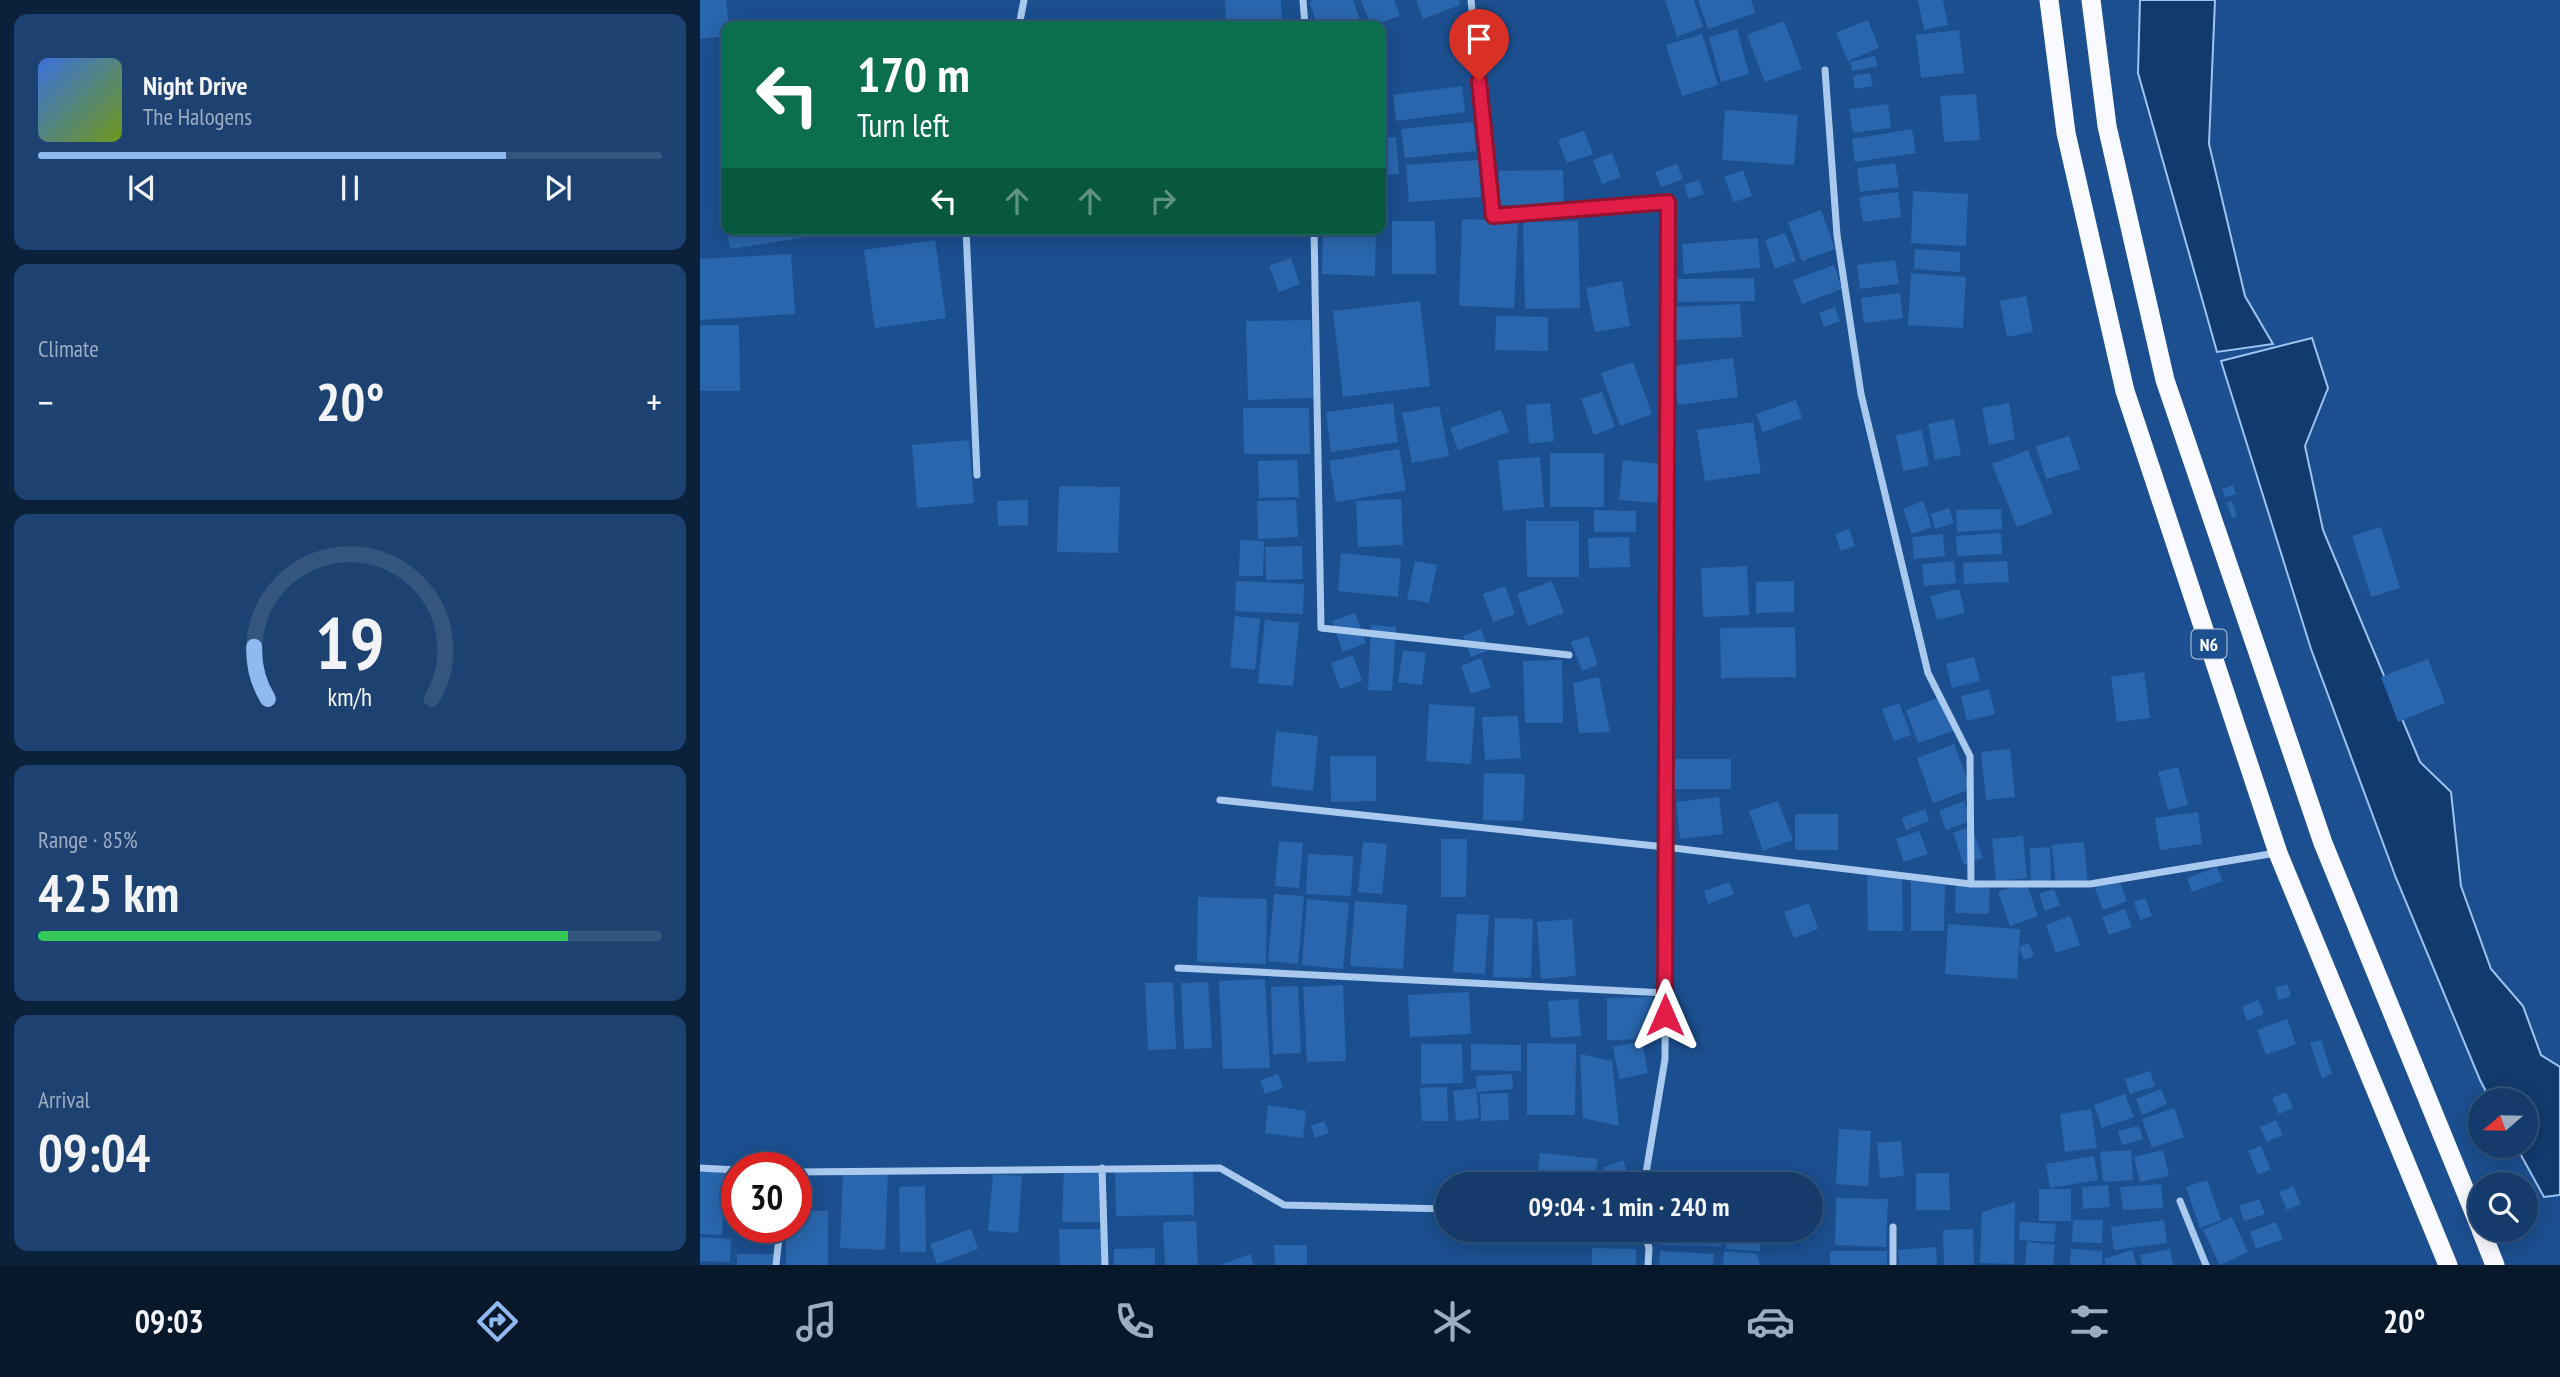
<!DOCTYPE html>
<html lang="en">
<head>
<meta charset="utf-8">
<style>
  :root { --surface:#143b6b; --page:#1d4271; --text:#f1f3f6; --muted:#9dadc1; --line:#33557e; --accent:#90b9f0 }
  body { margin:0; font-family:"PT Sans Narrow",sans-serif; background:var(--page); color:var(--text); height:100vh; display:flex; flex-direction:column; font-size:26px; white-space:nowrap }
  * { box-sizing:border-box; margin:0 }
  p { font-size:23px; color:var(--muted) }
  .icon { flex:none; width:38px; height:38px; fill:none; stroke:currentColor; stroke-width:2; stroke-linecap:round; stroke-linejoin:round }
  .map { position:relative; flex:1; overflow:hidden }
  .side { display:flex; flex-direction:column; gap:14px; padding:14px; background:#0b203b; width:700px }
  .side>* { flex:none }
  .hud { position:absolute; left:21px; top:21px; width:665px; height:214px; border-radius:14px; box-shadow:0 4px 18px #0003,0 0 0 2px var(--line); background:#0b6e4f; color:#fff; overflow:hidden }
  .needle { width:46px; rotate:250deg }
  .tools { position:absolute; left:1768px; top:1088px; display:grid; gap:14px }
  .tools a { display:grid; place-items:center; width:70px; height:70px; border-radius:50%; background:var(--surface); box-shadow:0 4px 18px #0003,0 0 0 2px var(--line); font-size:35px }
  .speed { position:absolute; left:21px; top:1152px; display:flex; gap:14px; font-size:35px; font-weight:700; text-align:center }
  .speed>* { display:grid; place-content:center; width:91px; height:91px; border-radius:50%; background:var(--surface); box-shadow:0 4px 18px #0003,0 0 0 2px var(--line); line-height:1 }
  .speed .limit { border:10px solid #d22; background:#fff; color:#111 }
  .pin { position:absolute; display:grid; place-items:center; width:60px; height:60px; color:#fff; margin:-72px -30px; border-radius:50% 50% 50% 0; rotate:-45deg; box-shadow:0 0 7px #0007 }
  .pin .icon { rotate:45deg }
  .me { position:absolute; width:77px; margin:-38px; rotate:0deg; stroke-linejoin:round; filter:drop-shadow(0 0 5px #0008) }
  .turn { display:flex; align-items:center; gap:24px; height:147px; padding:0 21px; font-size:32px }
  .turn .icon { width:91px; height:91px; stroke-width:2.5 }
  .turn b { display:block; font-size:49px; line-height:60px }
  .lanes { display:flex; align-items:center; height:66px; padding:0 21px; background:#0003; justify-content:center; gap:35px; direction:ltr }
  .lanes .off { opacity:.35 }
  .big { font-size:52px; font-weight:600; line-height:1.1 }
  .side .widget { flex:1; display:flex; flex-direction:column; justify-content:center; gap:10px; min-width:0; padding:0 24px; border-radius:14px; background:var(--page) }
  .side .dial { align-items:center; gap:0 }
  .dial svg { height:182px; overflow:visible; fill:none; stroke:var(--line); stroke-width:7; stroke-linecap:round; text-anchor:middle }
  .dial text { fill:var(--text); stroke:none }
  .song { display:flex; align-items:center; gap:21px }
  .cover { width:84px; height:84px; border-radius:10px; background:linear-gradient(135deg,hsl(220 70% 55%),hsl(80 70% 35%)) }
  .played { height:7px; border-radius:4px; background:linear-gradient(90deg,var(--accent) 75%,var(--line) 75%) }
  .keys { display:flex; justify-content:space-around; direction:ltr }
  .heat { display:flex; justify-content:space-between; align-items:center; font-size:38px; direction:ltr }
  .charge { height:10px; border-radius:5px; background:linear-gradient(90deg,#34c759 85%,var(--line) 0) }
  .trip { position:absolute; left:735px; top:1172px; width:388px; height:70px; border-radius:35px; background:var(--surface); box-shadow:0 4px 18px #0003,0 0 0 2px var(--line); font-weight:600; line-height:70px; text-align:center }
  .dock { display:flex; height:112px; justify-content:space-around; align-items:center; background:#08182b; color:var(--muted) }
  .dock .icon { width:49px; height:49px }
  .dock .current { color:var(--accent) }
  .dock b { font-size:32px; color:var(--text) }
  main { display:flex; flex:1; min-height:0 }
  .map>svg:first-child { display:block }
  .water { fill:#123a6d; stroke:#9cc4f0; stroke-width:2 }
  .building { fill:#2a66ad }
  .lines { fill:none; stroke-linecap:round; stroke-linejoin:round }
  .minor { stroke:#a9c9ee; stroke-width:7 }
  .trunk { stroke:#f8faff; stroke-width:19 }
  .route-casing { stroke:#92132f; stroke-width:18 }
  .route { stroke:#e11d48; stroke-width:12 }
  .labels { text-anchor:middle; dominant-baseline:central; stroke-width:7; stroke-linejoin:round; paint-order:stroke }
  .shield { fill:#1b4f8f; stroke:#bbcadd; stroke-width:2 }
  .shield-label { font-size:18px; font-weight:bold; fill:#fff }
</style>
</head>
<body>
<main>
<section class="side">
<div class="widget">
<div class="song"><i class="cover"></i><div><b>Night Drive</b><p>The Halogens</p></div></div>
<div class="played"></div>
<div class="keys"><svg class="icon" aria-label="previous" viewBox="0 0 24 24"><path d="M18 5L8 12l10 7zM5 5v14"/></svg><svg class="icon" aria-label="pause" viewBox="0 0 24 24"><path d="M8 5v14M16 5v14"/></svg><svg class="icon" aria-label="next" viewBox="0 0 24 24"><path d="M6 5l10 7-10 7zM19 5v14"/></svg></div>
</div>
<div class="widget"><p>Climate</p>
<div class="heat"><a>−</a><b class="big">20°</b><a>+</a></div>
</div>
<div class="widget dial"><svg viewBox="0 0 100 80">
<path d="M14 69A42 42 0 1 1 86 69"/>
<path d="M14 69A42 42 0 0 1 8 46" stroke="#90b9f0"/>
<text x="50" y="56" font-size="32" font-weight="700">19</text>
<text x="50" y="72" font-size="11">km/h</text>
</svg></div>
<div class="widget"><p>Range · 85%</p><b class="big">425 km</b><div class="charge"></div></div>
<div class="widget"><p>Arrival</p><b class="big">09:04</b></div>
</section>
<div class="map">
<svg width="1860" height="1265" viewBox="0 0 1860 1265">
  <rect width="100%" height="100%" fill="#1b4f8f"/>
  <path class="water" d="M1440 0H1515L1509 144 1545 296 1573 344 1517 352 1438 73Z
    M1612 338 1628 388 1605 446 1623 530 1720 762 1751 792 1761 886 1791 969 1823 1006 1841 1055 1860 1067V1195L1844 1197 1816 1146H1825V1101H1791L1780 1080 1696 878 1611 649 1521 361Z"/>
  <path class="building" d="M0 0H26L29 26H26V36L0 39Z
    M525 0H581L582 23 526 26Z
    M614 0H653L660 20 644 26H618L609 2Z
    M661 0H694L700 16 671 26Z
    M716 0H759L760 5 723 19Z
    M965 0H994L1003 27 977 37Z
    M998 0H1051L1055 13 1008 29Z
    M1218 0H1243L1248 25 1224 30Z
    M1168 20 1179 48 1148 61 1136 33Z
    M1084 21 1102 69 1065 82 1047 35Z
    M1037 29 1049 74 1021 82 1009 37Z
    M1259 30 1264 73 1221 78 1216 35Z
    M1002 34 1018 85 982 96 966 45Z
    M1175 56 1178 66 1152 71 1150 62Z
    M1170 73 1173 86 1155 89 1153 76Z
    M762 86 765 112 696 121 693 95Z
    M1276 94 1280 140 1244 142 1240 96Z
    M1188 104 1191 128 1153 133 1149 109Z
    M1025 110 1098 115 1094 165 1022 160Z
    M773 122 776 151 705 158 701 129Z
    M1212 129 1216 153 1155 162 1152 139Z
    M884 131 893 154 867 163 858 140Z
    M696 137 699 174 681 175V138Z
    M912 153 921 177 902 184 893 160Z
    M778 160 781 197 709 202 706 165Z
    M1195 163 1199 187 1160 192 1157 168Z
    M977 164 983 179 961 187 955 172Z
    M863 170 864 205H800L799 171Z
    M1043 170 1052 196 1034 202 1024 177Z
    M999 180 1004 194 989 199 984 185Z
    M1213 191 1268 194 1266 246 1211 243Z
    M1198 192 1201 217 1163 222 1159 197Z
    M1121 210 1135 249 1102 261 1088 222Z
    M762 219 818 221 814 308 759 306Z
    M692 221H735L736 274H692Z
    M878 221 880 308 825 309 823 222Z
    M27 229H144V231L30 249Z
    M623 229H676L675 276 622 274Z
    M1085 233 1096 261 1075 269 1065 240Z
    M1058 238 1060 268 984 274 982 244Z
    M235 240 246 318 175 328 164 250Z
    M1215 249 1260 252V272L1214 269Z
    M91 254 95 314 0 320V259Z
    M591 258 600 284 579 292 569 266Z
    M1195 260 1199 284 1160 289 1157 265Z
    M1134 265 1142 289 1102 304 1093 280Z
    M1211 273 1266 277 1263 328 1208 325Z
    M1054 278 1055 301 978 302 977 279Z
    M922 281 930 326 895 332 886 288Z
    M1200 293 1203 318 1164 323 1161 298Z
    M1326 296 1333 332 1307 337 1300 301Z
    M720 301 730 386 643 397 633 311Z
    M1040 304 1042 337 976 340 975 307Z
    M1135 307 1140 321 1124 327 1119 313Z
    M796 316 848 317V351L795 350Z
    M611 320 613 398 548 400 546 321Z
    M0 325H39L40 391H0Z
    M1033 358 1038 397 978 405 973 366Z
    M933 362 952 414 920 426 901 373Z
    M902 392 915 427 894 435 881 399Z
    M1096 400 1102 418 1063 432 1056 414Z
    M693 403 698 442 631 452 626 412Z
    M850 403 854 441 829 444 826 405Z
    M1309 403 1315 439 1289 445 1282 408Z
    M739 406 749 456 712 463 702 413Z
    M543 408H609L610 454H544Z
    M801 410 809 432 758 450 750 428Z
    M1254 419 1261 455 1235 460 1228 424Z
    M1053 422 1061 473 1005 481 997 430Z
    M1222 430 1229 466 1203 471 1196 435Z
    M1369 436 1380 469 1346 479 1336 446Z
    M269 440 274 503 217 508 212 445Z
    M699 449 706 490 636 502 629 461Z
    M1328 450 1353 513 1317 527 1292 464Z
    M850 453H904V507H850Z
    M840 457 844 507 803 511 798 460Z
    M597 460 599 497 559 498 558 461Z
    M923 460 961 464 957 503 919 500Z
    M1533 485 1536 494 1525 497 1522 489Z
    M359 486 420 487 418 553 357 552Z
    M701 499 703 545 658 547 656 501Z
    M328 500V525L298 526 297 501Z
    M596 500 598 537 558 539 557 501Z
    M1223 501 1232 527 1212 534 1203 509Z
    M1532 501 1537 516 1532 518 1527 503Z
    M1249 508 1254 523 1235 529 1231 514Z
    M1301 509 1302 529 1257 532 1256 510Z
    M894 510 936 511V532H894Z
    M826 521H879V577H827Z
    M1681 527 1700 588 1671 597 1652 536Z
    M1149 529 1155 546 1141 551 1135 534Z
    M1301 533 1302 554 1257 556 1256 536Z
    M1243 534 1245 556 1214 559 1212 537Z
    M929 537 930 567 889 568 888 538Z
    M540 540 564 541 563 576H539Z
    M602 546 603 579 566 580 565 547Z
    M641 553 701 559 698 597 638 591Z
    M715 561 737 565 729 603 707 599Z
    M1254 561 1256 583 1224 586 1222 564Z
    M1307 561 1309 582 1264 584 1263 563Z
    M1047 566 1049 615 1003 617 1001 568Z
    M536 581 604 584 603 614 535 611Z
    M852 581 864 613 828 626 817 594Z
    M1094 581V612L1056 613V582Z
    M805 586 815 614 793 622 783 594Z
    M1259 589 1265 613 1237 620 1230 596Z
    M655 613 666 643 643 652 632 621Z
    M535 616 560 619 555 670 530 667Z
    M565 620 599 623 593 686 558 683Z
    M671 625 696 627 692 691 668 690Z
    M1095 627 1096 677 1021 678 1020 628Z
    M781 629 789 650 771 657 763 636Z
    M888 636 898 665 882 671 871 642Z
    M703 650 726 653 722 685 698 682Z
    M653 655 662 681 640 689 631 663Z
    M1274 657 1280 681 1252 688 1246 664Z
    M781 658 791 687 771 694 761 666Z
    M1728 659 1745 703 1698 722 1681 677Z
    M862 660 863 723H825L823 661Z
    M1444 672 1450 718 1417 722 1411 677Z
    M899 677 910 732 879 733 873 683Z
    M1289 689 1295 714 1267 721 1261 696Z
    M1240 697 1253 731 1218 743 1206 710Z
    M1199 703 1211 735 1194 741 1182 709Z
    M729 704 775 707 771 764 726 761Z
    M818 716 821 758 785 760 782 717Z
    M576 731 618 736 613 791 571 786Z
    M1254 744 1271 789 1233 803 1217 758Z
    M1310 749 1315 797 1286 800 1281 752Z
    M630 756H676V801L631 802Z
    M973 759H1031V789H974Z
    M1478 767 1488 805 1468 810 1458 772Z
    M784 773 825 774 823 821 783 820Z
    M1019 797 1023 834 980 839 976 802Z
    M1078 801 1093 840 1063 851 1049 811Z
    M1264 801 1271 821 1246 830 1239 811Z
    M1225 809 1229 821 1206 830 1202 818Z
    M1498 812 1502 844 1460 850 1455 818Z
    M1095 814H1138V850H1095Z
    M1271 826 1283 858 1264 865 1253 833Z
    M1219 831 1228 854 1204 862 1196 839Z
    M1323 836 1327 878 1296 881 1292 839Z
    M741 839H767L766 897H741Z
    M579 841 603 843 599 888 575 886Z
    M663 842 687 844 682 894 658 892Z
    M1384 842 1388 885 1356 888 1352 845Z
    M1350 847 1351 886 1331 887 1330 848Z
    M608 854 653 856 651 896 606 894Z
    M1517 867 1523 881 1492 892 1487 878Z
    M1202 875 1203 931H1168L1167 876Z
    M1417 875 1427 901 1403 910 1393 883Z
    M1211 881H1245L1244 931H1211Z
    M1256 881 1290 882 1289 914 1255 913Z
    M1029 882 1034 894 1008 904 1004 891Z
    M1326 882 1338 916 1310 926 1298 892Z
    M1354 889 1360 905 1345 911 1339 894Z
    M574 894 604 896 598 964 568 961Z
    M498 897 567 899 566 964 497 962Z
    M1445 898 1452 916 1440 920 1434 902Z
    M607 899 649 903 643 969 602 965Z
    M655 901 707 905 703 969 650 966Z
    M1109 903 1118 929 1094 938 1084 912Z
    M1425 909 1432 927 1409 935 1402 917Z
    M757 914 789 915 785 974 753 972Z
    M1370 916 1380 945 1356 953 1346 925Z
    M795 918 833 919 831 978 793 977Z
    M872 919 876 976 841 979 837 922Z
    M1248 924 1320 929 1317 979 1245 974Z
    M1329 943 1334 956 1324 960 1319 947Z
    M565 979 570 1068 523 1069 519 981Z
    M473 982 476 1049 448 1050 445 983Z
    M508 982 512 1048 484 1049 481 983Z
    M1587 984 1591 996 1578 1000 1575 988Z
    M643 985 646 1061 607 1062 603 987Z
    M598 986 601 1053 573 1054 571 987Z
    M769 992 771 1034 710 1037 708 995Z
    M953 997 954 1039 907 1040V998Z
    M878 999 881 1036 851 1038 848 1001Z
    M1558 1000 1564 1014 1547 1021 1542 1007Z
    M1587 1019 1596 1044 1566 1055 1557 1030Z
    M1621 1040 1632 1074 1622 1078 1610 1043Z
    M942 1041 948 1073 919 1079 913 1047Z
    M827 1043 876 1044 875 1115H827Z
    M721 1044H762L763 1083 721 1084Z
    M771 1044 821 1045V1071L771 1070Z
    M880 1054 912 1061 919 1126 883 1118Z
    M1450 1071 1455 1086 1430 1094 1425 1079Z
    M578 1074 583 1088 565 1094 560 1081Z
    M812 1074 813 1089 777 1092 776 1076Z
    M747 1087 748 1121H722L720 1088Z
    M776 1088 779 1118 756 1121 753 1091Z
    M1461 1089 1467 1104 1442 1115 1436 1099Z
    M1586 1092 1593 1108 1579 1114 1572 1098Z
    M808 1093 809 1120 781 1121 780 1094Z
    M1425 1094 1434 1117 1402 1128 1394 1105Z
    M568 1105 606 1111 603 1138 565 1133Z
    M1474 1108 1484 1137 1452 1148 1442 1119Z
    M1391 1109 1397 1148 1365 1152 1360 1114Z
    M1576 1120 1583 1135 1567 1142 1560 1127Z
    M624 1121 629 1133 615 1138 611 1126Z
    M1439 1126 1443 1139 1422 1145 1418 1131Z
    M1139 1129 1171 1131 1168 1186 1136 1184Z
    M1201 1141 1204 1176 1180 1178 1177 1143Z
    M1561 1146 1571 1169 1558 1175 1548 1151Z
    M1431 1150 1433 1180 1403 1182 1400 1152Z
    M1463 1150 1469 1176 1440 1182 1434 1157Z
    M840 1153 898 1159 895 1185H837Z
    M1394 1156 1398 1180 1350 1188 1346 1164Z
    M923 1160 932 1185H909L903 1168Z
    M364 1166 402 1168 401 1222H362Z
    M493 1167 494 1215 416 1216 415 1168Z
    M143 1169 188 1171 185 1250 140 1248Z
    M0 1170 26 1172 22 1235 0 1234Z
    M1216 1173H1249L1250 1210H1216Z
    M293 1174 322 1176 318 1233 288 1231Z
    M1507 1180 1521 1220 1500 1228 1486 1187Z
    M1461 1184 1463 1208 1423 1210 1420 1187Z
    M1408 1185 1410 1207 1383 1209 1382 1187Z
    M225 1186 226 1252H200L199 1187Z
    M1593 1186 1601 1204 1587 1210 1579 1192Z
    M1339 1189H1371V1221H1339Z
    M1136 1198 1188 1199 1186 1247 1135 1245Z
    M1559 1199 1565 1214 1544 1221 1539 1206Z
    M1315 1202 1314 1264 1280 1263 1282 1212Z
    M96 1211H128V1265H86V1227H96Z
    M1532 1217 1548 1252 1520 1265 1503 1230Z
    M1373 1220H1403L1402 1243 1372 1242Z
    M1464 1220 1467 1243 1414 1250 1411 1227Z
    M496 1221 498 1265H465L463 1222Z
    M1320 1222 1356 1224 1354 1242 1319 1240Z
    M1576 1222 1583 1239 1556 1249 1550 1232Z
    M271 1229 278 1249 237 1264 230 1244Z
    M359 1229H401L402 1265H360Z
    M1273 1229 1274 1265H1244L1243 1230Z
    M836 1230H890L889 1238Z
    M960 1230H1021V1246L960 1245Z
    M1027 1230H1061L1060 1251 1026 1249Z
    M0 1237 31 1239 30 1262 0 1261Z
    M1327 1242 1355 1245 1353 1265H1325Z
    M574 1245H607V1265H575Z
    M1236 1247 1237 1265H1199L1198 1250Z
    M455 1248V1265H414V1249Z
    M892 1248 936 1249V1265H892Z
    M1371 1249 1402 1251V1265H1370Z
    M1470 1249 1473 1265H1442L1440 1255Z
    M1432 1250 1437 1265H1406L1404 1259Z
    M960 1251 1014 1254 1013 1265H959Z
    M1024 1251 1057 1254 1060 1265H1023Z
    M1130 1251H1187V1265H1130Z
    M37 1254H74V1265H37Z
    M550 1254 554 1265H520Z"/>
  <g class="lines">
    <path class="minor" d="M603 0 605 26
      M771 0 793 216 968 202 965 1059 944 1185
      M319 26 324 0
      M1125 70 1137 235 1161 394 1228 673 1270 756 1271 884
      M266 229 277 475
      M614 229 621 628 869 655
      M520 800 965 847 1271 884H1390L1576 853
      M478 968 965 993
      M0 1168 37 1170
      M402 1168 405 1265
      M96 1172 520 1168 584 1205 747 1209
      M1480 1201 1506 1265
      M944 1230 949 1248 948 1265
      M76 1265 80 1227
      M1193 1265V1227"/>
    <path class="trunk" d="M1349 0 1366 133 1425 391 1578 853 1748 1265
      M1391 0 1407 126 1465 380 1623 843 1780 1227
      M1781 1230 1795 1265"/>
  </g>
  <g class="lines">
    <g class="route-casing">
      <path id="route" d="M779 81 793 216 968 202 965 1015"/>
    </g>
    <use href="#route" class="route"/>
  </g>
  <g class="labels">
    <rect class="shield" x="1491.5" y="629.5" width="35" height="29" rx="5"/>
    <g class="shield-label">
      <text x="1509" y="644">N6</text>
    </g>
  </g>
</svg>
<div class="tools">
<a><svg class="needle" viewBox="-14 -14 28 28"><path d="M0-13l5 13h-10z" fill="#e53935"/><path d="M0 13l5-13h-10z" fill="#9dadc1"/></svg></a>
<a><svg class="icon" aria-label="search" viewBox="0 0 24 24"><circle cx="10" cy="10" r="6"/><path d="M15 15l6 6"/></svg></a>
</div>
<div class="speed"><div class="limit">30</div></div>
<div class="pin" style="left:779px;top:81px;background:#d93025"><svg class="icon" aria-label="arrive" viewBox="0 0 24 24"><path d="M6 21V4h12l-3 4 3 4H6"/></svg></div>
<svg class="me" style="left:965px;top:1015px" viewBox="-20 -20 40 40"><path d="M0-17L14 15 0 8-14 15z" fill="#e11d48" stroke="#fff" stroke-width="4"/></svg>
<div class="trip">09:04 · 1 min · 240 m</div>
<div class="hud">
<div class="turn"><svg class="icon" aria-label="left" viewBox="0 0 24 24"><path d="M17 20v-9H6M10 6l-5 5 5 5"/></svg><div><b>170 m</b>Turn left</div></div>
<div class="lanes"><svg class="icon" aria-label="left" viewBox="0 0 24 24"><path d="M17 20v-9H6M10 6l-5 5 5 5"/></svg><svg class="icon off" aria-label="ahead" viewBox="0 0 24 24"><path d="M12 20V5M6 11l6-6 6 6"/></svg><svg class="icon off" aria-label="ahead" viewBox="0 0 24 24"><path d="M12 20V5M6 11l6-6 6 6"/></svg><svg class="icon off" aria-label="right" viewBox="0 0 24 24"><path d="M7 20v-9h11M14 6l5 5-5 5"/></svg></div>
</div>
</div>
</main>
<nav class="dock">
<b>09:03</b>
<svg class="icon current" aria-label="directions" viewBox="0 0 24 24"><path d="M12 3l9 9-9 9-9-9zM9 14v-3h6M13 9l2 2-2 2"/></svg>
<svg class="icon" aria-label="music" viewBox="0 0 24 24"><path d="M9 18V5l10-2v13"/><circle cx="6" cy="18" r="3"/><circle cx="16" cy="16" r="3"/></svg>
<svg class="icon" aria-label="phone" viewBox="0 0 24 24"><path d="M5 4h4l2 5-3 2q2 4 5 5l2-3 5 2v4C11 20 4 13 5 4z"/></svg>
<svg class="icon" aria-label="climate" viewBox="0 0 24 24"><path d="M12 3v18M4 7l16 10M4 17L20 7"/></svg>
<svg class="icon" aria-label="car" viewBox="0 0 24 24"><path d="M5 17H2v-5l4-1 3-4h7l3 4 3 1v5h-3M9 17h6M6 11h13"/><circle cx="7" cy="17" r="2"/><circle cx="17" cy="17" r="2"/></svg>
<svg class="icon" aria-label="filters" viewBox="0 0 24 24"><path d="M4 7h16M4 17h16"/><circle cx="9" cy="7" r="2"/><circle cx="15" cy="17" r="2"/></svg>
<b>20°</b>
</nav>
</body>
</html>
